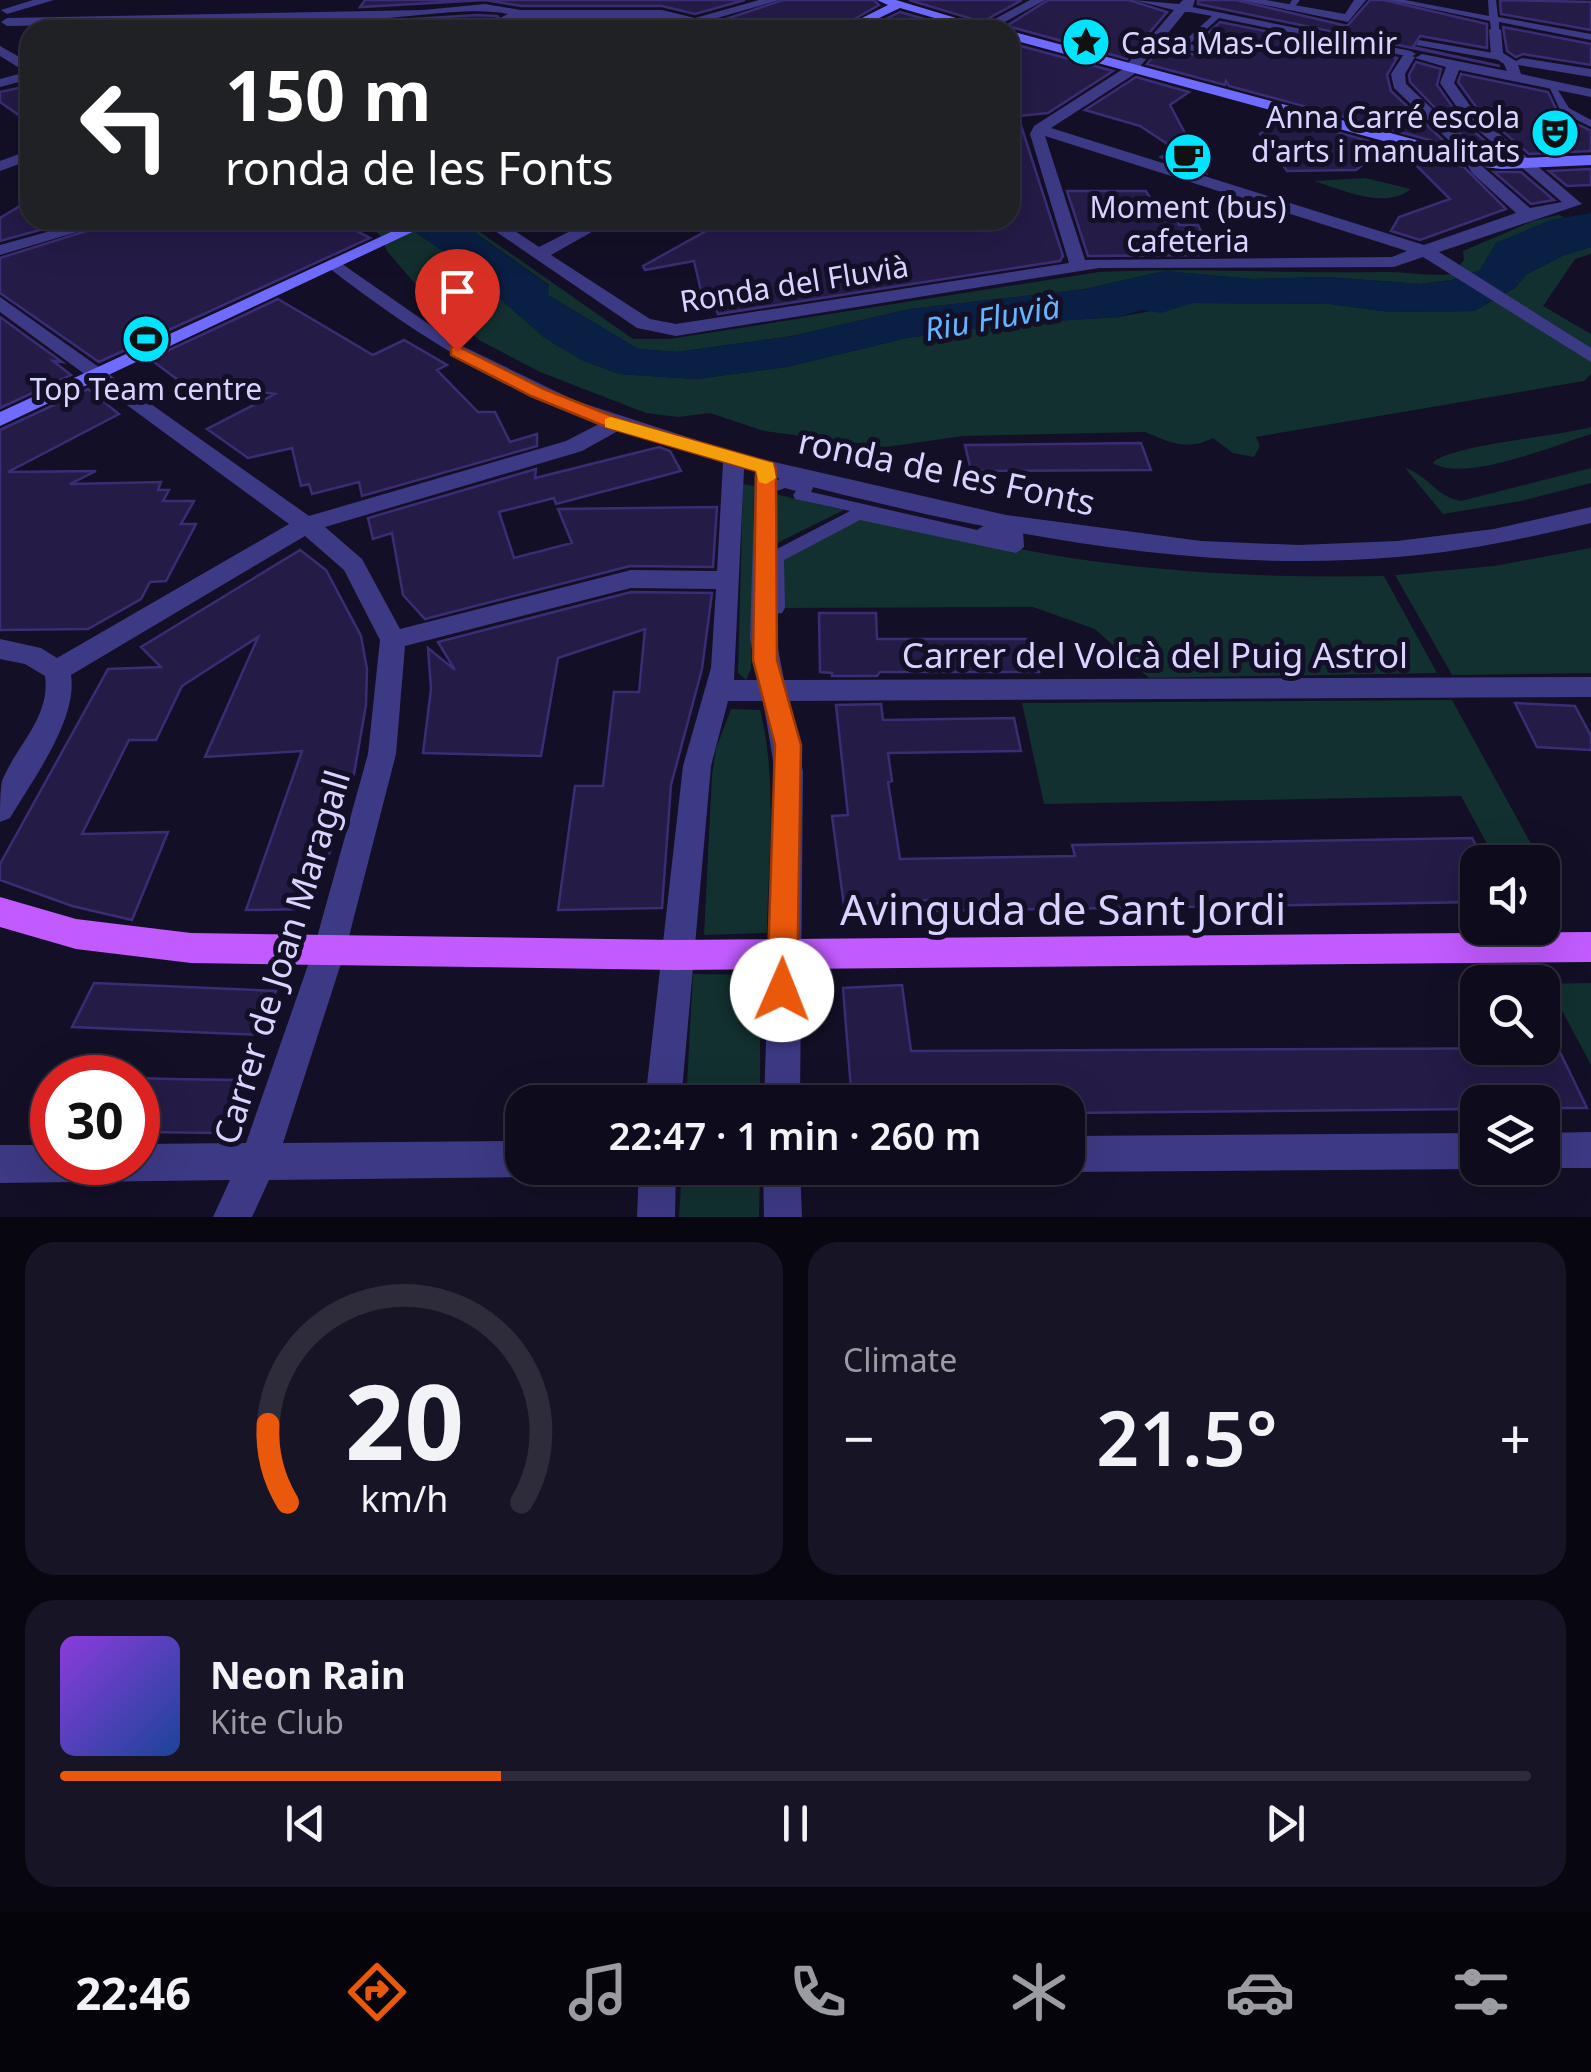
<!DOCTYPE html>
<html lang="en">
<head>
<meta charset="utf-8">
<style>
  :root { --surface:#0e0b1c; --page:#171425; --text:#f1f3f6; --muted:#9b9ba3; --line:#2e2b3b; --accent:#ea580c }
  body { margin:0; font-family:"Noto Sans",sans-serif; background:var(--page); color:var(--text); height:100vh; display:flex; flex-direction:column; font-size:38px; white-space:nowrap }
  * { box-sizing:border-box; margin:0 }
  p { font-size:32px; color:var(--muted) }
  .icon { flex:none; width:55px; height:55px; fill:none; stroke:currentColor; stroke-width:2; stroke-linecap:round; stroke-linejoin:round }
  .map { position:relative; height:1217px; overflow:hidden }
  .panel { display:flex; flex-direction:column; gap:25px; padding:25px; background:#08060f; flex:1 }
  .panel>* { flex:none }
  .guide { position:absolute; left:20px; top:20px; width:1000px; height:210px; border-radius:30px; box-shadow:0 10px 40px #0002,0 0 0 2px var(--line); background:#202124; color:#fff; overflow:hidden }
  .buttons { position:absolute; left:1460px; top:845px; display:grid; gap:20px }
  .buttons a { display:grid; place-items:center; width:100px; height:100px; border-radius:20px; background:var(--surface); box-shadow:0 10px 40px #0002,0 0 0 2px var(--line); font-size:50px }
  .speed { position:absolute; left:30px; top:1055px; display:flex; gap:20px; font-size:50px; font-weight:700; text-align:center }
  .speed>* { display:grid; place-content:center; width:130px; height:130px; border-radius:50%; background:var(--surface); box-shadow:0 10px 40px #0002,0 0 0 2px var(--line); line-height:1 }
  .speed .limit { border:15px solid #d22; background:#fff; color:#111 }
  .pin { position:absolute; display:grid; place-items:center; width:85px; height:85px; color:#fff; margin:-102px -42px; border-radius:50% 50% 50% 0; rotate:-45deg; box-shadow:0 0 10px #0007 }
  .pin .icon { rotate:45deg }
  .me { position:absolute; width:110px; margin:-55px; rotate:1deg; stroke-linejoin:round; filter:drop-shadow(0 0 8px #0008) }
  .turn { display:flex; align-items:center; gap:35px; height:210px; padding:0 40px; font-size:45px }
  .turn .icon { width:130px; height:130px; stroke-width:2.5 }
  .turn b { display:block; font-size:70px; line-height:85px }
  .big { font-size:75px; font-weight:600; line-height:1.1 }
  .panel .tile { flex:1; display:flex; flex-direction:column; justify-content:center; gap:15px; min-width:0; padding:0 35px; border-radius:30px; background:var(--page) }
  .panel .dial { align-items:center; gap:0 }
  .dial svg { height:260px; overflow:visible; fill:none; stroke:var(--line); stroke-width:7; stroke-linecap:round; text-anchor:middle }
  .dial text { fill:var(--text); stroke:none }
  .song { display:flex; align-items:center; gap:30px }
  .cover { width:120px; height:120px; border-radius:15px; background:linear-gradient(135deg,hsl(270 70% 55%),hsl(220 70% 35%)) }
  .played { height:10px; border-radius:5px; background:linear-gradient(90deg,var(--accent) 30%,var(--line) 30%) }
  .keys { display:flex; justify-content:space-around; direction:ltr }
  .heat { display:flex; justify-content:space-between; align-items:center; font-size:55px; direction:ltr }
  .panel .tiles { flex:1; display:grid; gap:25px; grid-template-columns:1fr 1fr }
  .tile:last-child { grid-column:span 2 }
  .trip { position:absolute; left:505px; top:1085px; width:580px; height:100px; border-radius:30px; background:var(--surface); box-shadow:0 10px 40px #0002,0 0 0 2px var(--line); font-weight:600; line-height:100px; text-align:center }
  .tab-bar { display:flex; height:160px; justify-content:space-around; align-items:center; background:#06040b; color:var(--muted) }
  .tab-bar .icon { width:70px; height:70px }
  .tab-bar .on { color:var(--accent) }
  .tab-bar b { font-size:45px; color:var(--text) }
  .map>svg:first-child { display:block }
  .green { fill:#12302f }
  .water { fill:#0a1f44 }
  .building { fill:#241b47; stroke:#3b2d73; stroke-width:2.5 }
  .lines { fill:none; stroke-linecap:round; stroke-linejoin:round }
  .pedestrian { fill:#3d3a85; fill-rule:evenodd }
  .minor { fill:#3d3a85; fill-rule:evenodd }
  .secondary { fill:#6f6bff; fill-rule:evenodd }
  .primary { fill:#c25bff; fill-rule:evenodd }
  .route { fill:#ea580c; stroke:#983908; stroke-width:2.5 }
  .slow { fill:#f59e0b }
  .labels { text-anchor:middle; dominant-baseline:central; stroke-width:10; stroke-linejoin:round; paint-order:stroke }
  .far-poi-label { font-size:30px; fill:#d9d4ff; stroke:#130f26 }
  .far-street-label { font-size:30px; fill:#d9d4ff; stroke:#130f26 }
  .far-water-label { font-size:32px; font-style:italic; fill:#62b6ff; stroke:#130f26 }
  .street-label { font-size:35px; fill:#d9d4ff; stroke:#130f26 }
  .near-street-label { font-size:42px; fill:#d9d4ff; stroke:#130f26 }
</style>
</head>
<body>
<div class="map">
<svg width="1591" height="1217" viewBox="0 0 1591 1217">
  <rect width="100%" height="100%" fill="#130f26"/>
  <path class="green" d="M1365 178 1411 189C1385 210 1343 190 1314 181Z
    M1558 215 1564 217 1496 243 1480 270 1452 280 1420 284 1327 277 1253 279 1165 271 1085 289 910 309 792 336 677 352 638 349 548 295 549 285 470 229 447 220H463L633 339H669L1099 272C1194 267 1289 274 1384 272 1407 271 1429 277 1452 274L1464 260 1463 251 1533 221Z
    M355 220H398L456 260 545 338 582 360 619 374 696 379 786 367 907 338 1005 324 1119 317 1193 303 1330 304 1390 312 1474 311 1515 288 1527 274 1562 256 1591 247V254L1575 259 1543 306 1591 334V374L1584 381 1256 437 1260 446 1254 457 1233 453 1213 438C1187 451 1171 443 1145 432L963 436 886 447 764 431 710 413 678 417 646 413 540 372 479 340 416 285 387 251 379 234Z
    M1591 427V434C1556 445 1464 483 1433 463 1445 446 1560 436 1591 427Z
    M1405 468C1427 474 1436 497 1461 501L1591 468V483L1521 501 1443 514Z
    M743 484 754 486 751 669 746 680 738 673Z
    M775 494 844 510 775 544Z
    M858 514C936 531 1013 550 1092 561 1188 574 1287 578 1384 576L1437 673 1149 678 1095 629 1033 607 776 608V557Z
    M1591 548V673L1452 675 1395 575 1494 566Z
    M1452 700 1541 862H1497L1461 796 1044 804 1022 703Z
    M731 709 760 710C778 781 768 860 767 933L704 935 712 775 716 749Z
    M693 974 760 975V1102H686Z
    M1591 983V1065L1548 984Z
    M682 1168H760L759 1217H679Z"/>
  <path class="water" d="M1591 213V247L1562 256 1527 274 1515 288 1474 311 1390 312 1330 304 1193 303 1161 313 1143 310 1119 317 1005 324 907 338 786 367 696 379 619 374 582 360 545 338 456 260 398 220H447L464 225 549 286 548 295 638 349 677 352 792 336 910 309 1085 289 1165 271 1253 279 1327 277 1420 284 1452 280 1480 270 1496 243 1550 220Z"/>
  <path class="building" d="M365 0H745L695 14 662 6H521L485 0 360 7Z
    M783 0H874L879 5 835 30H738L720 21Z
    M909 0H1022L982 22Z
    M1048 0H1129L1167 12 1127 59 1011 27 1000 30Z
    M1198 0H1236L1347 26 1370 0H1384L1487 24V48L1420 36 1413 47 1500 66 1198 4Z
    M1500 0 1591 2V30L1501 14Z
    M900 12 963 30H863Z
    M477 15 497 16 507 26 522 22H662L697 30H345L350 23Z
    M1220 22 1397 58 1387 75 1391 91 1448 145 1229 86 1226 81 1225 85 1147 64 1159 50 1217 57 1224 48 1198 42Z
    M1503 27 1591 44V65L1523 54 1516 57 1507 51Z
    M1010 43 1113 71 1048 113 1018 116 1063 256 1060 261 718 314 707 290 701 291 694 261 645 270 643 266 726 220H1010Z
    M1416 62 1441 69 1437 85 1463 122 1501 155 1479 153 1410 82 1409 75Z
    M1461 74 1548 92 1559 115 1591 131V151L1529 154 1479 111 1458 82Z
    M1136 77 1189 92 1170 105 1206 173 1161 157 1175 149 1140 126 1085 110Z
    M18 88 30 96V123L0 102V92Z
    M1281 117 1464 167 1506 209 1420 240 1391 231 1399 217 1450 199 1416 165 1377 154 1356 170 1287 171 1260 134Z
    M1591 169V185L1567 186 1549 171Z
    M1494 172H1521L1554 200 1531 204Z
    M1067 191H1146L1162 218H1176L1179 225H1198L1213 255 1088 256Z
    M30 200V220H76L0 241V218Z
    M121 220H335L370 238 99 362 0 293V258Z
    M278 299 373 355 404 340 447 365 437 370 478 412H495L510 442 537 434V446L362 496 359 482 312 494 309 484 301 486 292 448 248 458 207 429 275 394 178 380 150 359Z
    M0 317 62 362 53 361 71 375 0 408Z
    M88 389 119 414 8 472 96 471 70 484 161 482 158 490H169L163 501H194L181 524H196L166 581 150 582 141 599 88 629 0 630V430Z
    M1141 443 1151 470 971 471 965 445Z
    M659 447 670 451 681 471 556 504 554 498 499 512 514 558 572 543 558 509 717 507 713 567 630 566 425 619 403 595 392 533 373 539 368 518 536 469 535 478Z
    M300 550 326 570 361 636 367 669 366 705 354 774 312 909 246 910 302 751 205 757 258 637 182 686 156 740H129L82 834 168 832 132 920 72 906 0 880V864L108 669 161 667 141 647Z
    M631 592 712 593 702 669 671 785 662 908 558 910 575 786H603L614 692H639L645 629 558 658 541 756 423 753 431 689 428 648 455 670 438 642Z
    M819 613H876L877 639H1032L1039 672H880L877 676H832V673L820 672Z
    M1515 703 1575 706 1591 736V750L1537 747Z
    M881 704 883 720 1014 718 1021 751 888 753 892 781 888 782 900 859 1075 856 1072 845 1472 838 1485 862H1478V902L931 911 930 900 844 906 832 816 848 815 836 705Z
    M94 983 276 991 259 1035 72 1027Z
    M902 985 911 1051 1558 1048 1587 1108H1542V1102H1478V1109L1068 1113V1102H852L843 988Z
    M138 1078 170 1079 240 1080 221 1133 138 1132Z"/>
  <g class="lines">
    <path class="pedestrian" d="M1292 0H1300L1292 10H1286Z
      M1388 0H1405L1489 16 1488 0H1496L1498 17 1591 34V40L1499 22V29L1495 32 1491 29 1490 21Z
      M1187 6 1411 51 1416 54 1411 57 1219 18 1184 49 1181 44 1212 16 1184 11Z
      M1419 40 1499 54 1504 57 1499 60 1416 45Z
      M1547 82H1553L1569 108 1591 120V127L1561 112Z
      M783 477 811 484 813 488 811 492 977 530 985 525 1023 532 1024 547 1016 553 860 520 784 560 785 608 782 613 769 614 760 608 761 489ZM785 488 796 491 793 495 795 499 850 511 777 549V491Z"/>
    <path class="minor" d="M33 0H54L7 14 1 10Z
      M759 0H779L707 21 734 30H713L662 18H521L506 22 500 18 508 14C473 6 408 18 370 19 249 22 128 24 7 26L1 22 7 18 423 10 485 4 521 10H662L695 18Z
      M1030 0H1045L990 30H974Z
      M1133 0 1179 4 1183 0H1195L1191 12H1185L1163 39 1221 50 1215 54 1157 46 1133 75 1051 128 1424 245 1516 213 1472 173 1459 150 1394 88 1391 74 1404 54 1415 57 1405 74 1406 84 1470 145 1483 167 1530 208 1562 202 1466 120 1440 83 1446 67 1415 58 1422 54 1507 71 1504 64 1491 55 1489 30 1495 26 1501 30 1503 53 1516 61 1522 58 1591 69V77L1518 65 1521 74 1591 89V97L1459 70 1454 83 1476 114 1582 204 1439 252 1591 348V362L1423 257 1394 267 1099 268 676 336 637 328 479 220H498L539 247 592 220H613L551 255 650 319 676 324 1069 263 1030 134 1034 126 1123 69 1174 10ZM1045 136 1407 251 1392 257 1085 260Z
      M1240 0H1266L1345 14 1354 0H1366L1348 22Z
      M0 46 30 63V79L0 87V79L26 72 0 56Z
      M30 150V160L0 171V161Z
      M90 220H117L0 255V245Z
      M335 259 456 343 576 401 743 455 1006 515 1201 541 1299 545 1397 541 1494 529 1591 507V523C1527 538 1463 552 1397 557 1189 575 978 530 777 478L776 638 784 680 1591 677V697L790 701 803 772 800 1102H764L775 772 763 701H728L711 766 681 1102H645L683 766 711 668 716 589 631 588 405 646 396 754 346 948 283 1143 522 1141V1168H537L535 1172 522 1177 269 1180 252 1217H213L230 1180 0 1183V1145H52V1162H138V1144L246 1143 314 948 368 754 380 640 344 570 305 536 71 675C78 719 32 781 10 818L0 822C0 809 0 792 2 781 16 746 51 717 45 676L25 664 0 659V639L41 648 57 658 289 524 0 312V297L309 516 566 441 599 424C493 383 419 337 329 268V260ZM618 431 723 463 717 571 631 570 400 629 362 559 325 527 582 451ZM744 469 755 472 750 638 757 680H734Z
      M1591 1132V1168H1537H1542V1133Z
      M1478 1133V1168H1483L1478 1169 1068 1172 1056 1168H1068V1136Z
      M639 1168H676L675 1217H637Z
      M763 1168H800L802 1217H764Z"/>
    <path class="secondary" d="M877 0H896L996 30H976L900 8 854 30H838L888 5Z
      M1010 31 1476 156 1502 159 1591 155V165L1502 169 1475 166 1010 39Z
      M417 220H438L0 426V412Z"/>
    <path class="primary" d="M0 897 76 919 191 933 675 940 1591 932V962L675 970 191 963 76 949 0 927Z"/>
  </g>
  <path class="route" d="M457 346 544 389 622 420 773 463 776 468 777 660 801 745 797 990 793 1000 782 1004 772 1000 767 990 775 745 753 660 756 471 609 428 531 396 451 355V347Z"/>
  <path class="slow" d="M611 417 773 463 776 478 766 484 759 482 756 471 605 427V419Z"/>
  <defs>
    <g id="sight-disc" transform="scale(2.5)"><circle r="9.5" fill="#00e5ff" stroke="#130f26"/><path d="M0-6L1.8-2.2L6-1.7L2.9 1.2L3.7 5.4L0 3.3L-3.7 5.4L-2.9 1.2L-6-1.7L-1.8-2.2Z" fill="#111"/></g>
    <g id="theatre-disc" transform="scale(2.5)"><circle r="9.5" fill="#00e5ff" stroke="#130f26"/><path d="M-5-5.5Q0-4 5-5.5V0Q5 5 0 6Q-5 5-5 0ZM-3.3-2.5H-1v1.5H-3.3ZM1-2.5H3.3v1.5H1ZM-2.8 1Q0 5.5 2.8 1Z" fill="#111"/></g>
    <g id="cafe-disc" transform="scale(2.5)"><circle r="9.5" fill="#00e5ff" stroke="#130f26"/><path d="M-5.5-4.5H6V0H3Q3 3.5 0 3.5H-2.5Q-5.5 3.5-5.5 0ZM3-3.2v2h1.7v-2ZM-6 4.5H4V6H-6Z" fill="#111"/></g>
    <g id="stadium-disc" transform="scale(2.5)"><circle r="9.5" fill="#00e5ff" stroke="#130f26"/><path d="M0-5a6.5 5 0 1 0 0 10a6.5 5 0 1 0 0-10ZM-3.5-1.8h7v3.6h-7Z" fill="#111"/></g>
  </defs>
  <g fill-rule="evenodd">
    <use href="#sight-disc" x="1086" y="42"/>
    <use href="#theatre-disc" x="1555" y="133"/>
    <use href="#cafe-disc" x="1188" y="157"/>
    <use href="#stadium-disc" x="146" y="339"/>
  </g>
  <g class="labels">
    <g class="far-poi-label">
      <text x="1121" y="42" text-anchor="start">Casa Mas-Collellmir</text>
      <text x="1520" y="116" text-anchor="end">Anna Carré escola<tspan x="1520" dy="34">d'arts i manualitats</tspan></text>
      <text x="1188" y="206">Moment (bus)<tspan x="1188" dy="34">cafeteria</tspan></text>
      <text x="146" y="388">Top Team centre</text>
    </g>
    <g class="far-street-label">
      <text transform="translate(794 283) rotate(-9)">Ronda del Fluvià</text>
    </g>
    <g class="far-water-label">
      <text transform="translate(992 317) rotate(-10)">Riu Fluvià</text>
    </g>
    <g class="street-label">
      <text transform="translate(947 471) rotate(12)">ronda de les Fonts</text>
      <text x="1155" y="654">Carrer del Volcà del Puig Astrol</text>
      <text transform="translate(281 957) rotate(-73)">Carrer de Joan Maragall</text>
    </g>
    <g class="near-street-label">
      <text x="1063" y="908">Avinguda de Sant Jordi</text>
    </g>
  </g>
</svg>
<div class="buttons">
<a><svg class="icon" aria-label="sound" viewBox="0 0 24 24"><path d="M4 9h4l5-4v14l-5-4H4zM17 9q2 3 0 6"/></svg></a>
<a><svg class="icon" aria-label="search" viewBox="0 0 24 24"><circle cx="10" cy="10" r="6"/><path d="M15 15l6 6"/></svg></a>
<a><svg class="icon" aria-label="layers" viewBox="0 0 24 24"><path d="M12 4l9 5-9 5-9-5zM3 14l9 5 9-5"/></svg></a>
</div>
<div class="speed"><div class="limit">30</div></div>
<div class="pin" style="left:457px;top:351px;background:#d93025"><svg class="icon" aria-label="arrive" viewBox="0 0 24 24"><path d="M6 21V4h12l-3 4 3 4H6"/></svg></div>
<svg class="me" style="left:782px;top:990px" viewBox="-20 -20 40 40"><circle r="19" fill="#fff"/><path d="M0-13L10 11 0 6-10 11z" fill="#ea580c"/></svg>
<div class="trip">22:47 · 1 min · 260 m</div>
<div class="guide">
<div class="turn"><svg class="icon" aria-label="left" viewBox="0 0 24 24"><path d="M17 20v-9H6M10 6l-5 5 5 5"/></svg><div><b>150 m</b>ronda de les Fonts</div></div>
</div>
</div>
<section class="panel">
<div class="tiles">
<div class="tile dial"><svg viewBox="0 0 100 80">
<path d="M14 69A42 42 0 1 1 86 69"/>
<path d="M14 69A42 42 0 0 1 8 45" stroke="#ea580c"/>
<text x="50" y="56" font-size="32" font-weight="700">20</text>
<text x="50" y="72" font-size="11">km/h</text>
</svg></div>
<div class="tile"><p>Climate</p>
<div class="heat"><a>−</a><b class="big">21.5°</b><a>+</a></div>
</div>
<div class="tile">
<div class="song"><i class="cover"></i><div><b>Neon Rain</b><p>Kite Club</p></div></div>
<div class="played"></div>
<div class="keys"><svg class="icon" aria-label="previous" viewBox="0 0 24 24"><path d="M18 5L8 12l10 7zM5 5v14"/></svg><svg class="icon" aria-label="pause" viewBox="0 0 24 24"><path d="M8 5v14M16 5v14"/></svg><svg class="icon" aria-label="next" viewBox="0 0 24 24"><path d="M6 5l10 7-10 7zM19 5v14"/></svg></div>
</div>
</div>
</section>
<nav class="tab-bar">
<b>22:46</b>
<svg class="icon on" aria-label="directions" viewBox="0 0 24 24"><path d="M12 3l9 9-9 9-9-9zM9 14v-3h6M13 9l2 2-2 2"/></svg>
<svg class="icon" aria-label="music" viewBox="0 0 24 24"><path d="M9 18V5l10-2v13"/><circle cx="6" cy="18" r="3"/><circle cx="16" cy="16" r="3"/></svg>
<svg class="icon" aria-label="phone" viewBox="0 0 24 24"><path d="M5 4h4l2 5-3 2q2 4 5 5l2-3 5 2v4C11 20 4 13 5 4z"/></svg>
<svg class="icon" aria-label="climate" viewBox="0 0 24 24"><path d="M12 3v18M4 7l16 10M4 17L20 7"/></svg>
<svg class="icon" aria-label="car" viewBox="0 0 24 24"><path d="M5 17H2v-5l4-1 3-4h7l3 4 3 1v5h-3M9 17h6M6 11h13"/><circle cx="7" cy="17" r="2"/><circle cx="17" cy="17" r="2"/></svg>
<svg class="icon" aria-label="filters" viewBox="0 0 24 24"><path d="M4 7h16M4 17h16"/><circle cx="9" cy="7" r="2"/><circle cx="15" cy="17" r="2"/></svg>
</nav>
</body>
</html>
